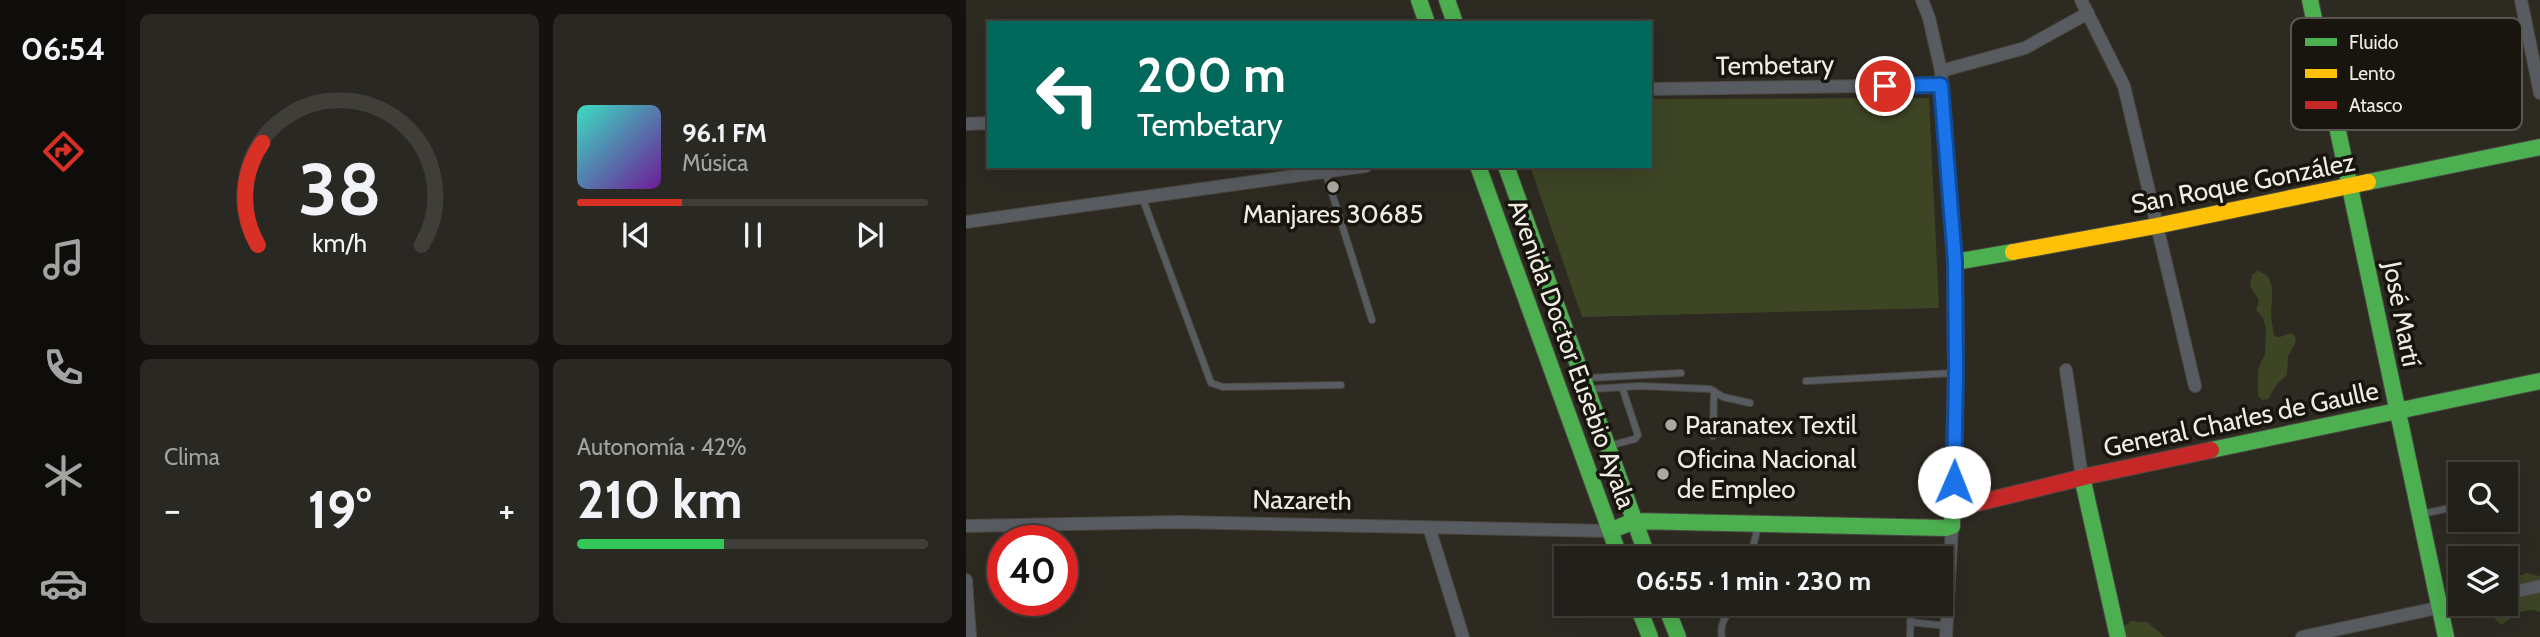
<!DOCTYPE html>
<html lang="es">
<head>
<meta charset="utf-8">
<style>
  :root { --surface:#22201a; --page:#2a2823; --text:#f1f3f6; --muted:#a2a3a2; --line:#3f3e39; --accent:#d93025 }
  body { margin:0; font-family:Cabin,sans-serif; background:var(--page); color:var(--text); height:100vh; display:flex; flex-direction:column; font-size:26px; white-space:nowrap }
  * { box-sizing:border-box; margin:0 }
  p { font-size:23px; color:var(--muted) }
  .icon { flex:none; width:38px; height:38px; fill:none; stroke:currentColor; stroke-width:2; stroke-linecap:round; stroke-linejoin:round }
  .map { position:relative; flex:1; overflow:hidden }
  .drawer { display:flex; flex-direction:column; gap:14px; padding:14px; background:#13120e; width:840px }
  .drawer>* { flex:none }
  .guide { position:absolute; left:21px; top:21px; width:665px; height:147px; border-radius:0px; box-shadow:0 7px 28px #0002,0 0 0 2px var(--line); background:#00695c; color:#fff; overflow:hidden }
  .buttons { position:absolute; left:1482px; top:462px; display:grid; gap:14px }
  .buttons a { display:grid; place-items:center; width:70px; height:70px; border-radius:0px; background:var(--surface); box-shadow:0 7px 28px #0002,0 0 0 2px var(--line); font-size:35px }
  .speed { position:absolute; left:21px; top:525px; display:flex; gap:14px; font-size:35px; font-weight:700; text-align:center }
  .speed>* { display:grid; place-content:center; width:91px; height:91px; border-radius:50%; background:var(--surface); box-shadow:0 7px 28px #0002,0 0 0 2px var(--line); line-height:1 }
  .speed .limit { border:10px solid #d22; background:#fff; color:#111 }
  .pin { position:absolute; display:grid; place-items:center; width:60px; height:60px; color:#fff; margin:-30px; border:4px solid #fff; border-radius:50%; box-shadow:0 2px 7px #0007 }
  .me { position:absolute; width:77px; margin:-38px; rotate:1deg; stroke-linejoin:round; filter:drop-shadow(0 0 5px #0008) }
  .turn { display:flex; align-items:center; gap:24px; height:147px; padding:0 35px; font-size:32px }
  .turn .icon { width:91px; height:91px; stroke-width:2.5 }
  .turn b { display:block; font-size:49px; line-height:60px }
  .big { font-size:52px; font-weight:700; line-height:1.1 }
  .drawer .widget { flex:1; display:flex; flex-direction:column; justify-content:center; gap:10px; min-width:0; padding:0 24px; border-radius:10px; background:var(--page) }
  .drawer .dial { align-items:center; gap:0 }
  .dial svg { height:182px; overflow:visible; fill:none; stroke:var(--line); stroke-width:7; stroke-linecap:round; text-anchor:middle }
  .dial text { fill:var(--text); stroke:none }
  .song { display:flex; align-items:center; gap:21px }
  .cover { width:84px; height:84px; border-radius:10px; background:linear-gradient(135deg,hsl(170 70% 55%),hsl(280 70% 35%)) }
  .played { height:7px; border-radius:4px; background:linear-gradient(90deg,var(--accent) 30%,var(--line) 30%) }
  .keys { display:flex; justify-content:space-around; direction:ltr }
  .heat { display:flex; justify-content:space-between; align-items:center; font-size:38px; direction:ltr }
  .charge { height:10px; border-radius:5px; background:linear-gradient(90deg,#34c759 42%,var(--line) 0) }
  .drawer .tiles { flex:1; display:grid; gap:14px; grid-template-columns:repeat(2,1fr) }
  .trip { position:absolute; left:588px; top:546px; width:399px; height:70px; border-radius:0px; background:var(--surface); box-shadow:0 7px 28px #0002,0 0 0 2px var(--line); font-weight:700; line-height:70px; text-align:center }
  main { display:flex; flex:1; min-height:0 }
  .menu { display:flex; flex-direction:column; width:126px; justify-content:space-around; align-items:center; background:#0e0d0a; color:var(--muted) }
  .menu .icon { width:49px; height:49px }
  .menu .selected { color:var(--accent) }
  .menu b { font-size:32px; color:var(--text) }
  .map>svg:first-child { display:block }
  .green { fill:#3d4525 }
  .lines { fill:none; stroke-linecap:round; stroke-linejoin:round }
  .lane-casing { stroke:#4b4842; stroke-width:8 }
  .street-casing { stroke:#4b4842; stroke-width:14 }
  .fast-casing { stroke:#4b4842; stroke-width:18 }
  .slow-casing { stroke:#4b4842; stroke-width:18 }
  .jam-casing { stroke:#4b4842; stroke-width:18 }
  .lane { stroke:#585b60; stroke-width:6 }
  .street { stroke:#585b60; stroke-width:12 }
  .fast { stroke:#4caf50; stroke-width:16 }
  .slow { stroke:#ffc107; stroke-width:16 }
  .jam { stroke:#c62828; stroke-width:16 }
  .route-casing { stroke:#114b97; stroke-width:18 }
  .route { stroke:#1a73e8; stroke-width:12 }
  .poi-dot { fill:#aba89f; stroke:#17150e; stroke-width:2.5 }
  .labels { text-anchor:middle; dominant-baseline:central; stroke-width:7; stroke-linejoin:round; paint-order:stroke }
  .street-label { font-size:26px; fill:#efece3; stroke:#17150e }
  .poi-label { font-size:26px; fill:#efece3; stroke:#17150e; text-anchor:start }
  .key { fill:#17150e; stroke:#58564e; stroke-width:2 }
  .key-label { font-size:19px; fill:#efece3 }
</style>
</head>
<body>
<main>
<nav class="menu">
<b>06:54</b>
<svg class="icon selected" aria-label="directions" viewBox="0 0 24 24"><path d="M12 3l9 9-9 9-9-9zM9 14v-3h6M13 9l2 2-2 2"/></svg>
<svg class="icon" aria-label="music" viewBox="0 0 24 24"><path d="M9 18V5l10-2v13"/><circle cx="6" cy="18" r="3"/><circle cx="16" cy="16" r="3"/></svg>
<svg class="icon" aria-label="phone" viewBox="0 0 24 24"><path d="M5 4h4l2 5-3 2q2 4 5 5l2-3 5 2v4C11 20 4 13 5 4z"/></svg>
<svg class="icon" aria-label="climate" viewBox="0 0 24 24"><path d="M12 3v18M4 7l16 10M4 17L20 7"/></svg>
<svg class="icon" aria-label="car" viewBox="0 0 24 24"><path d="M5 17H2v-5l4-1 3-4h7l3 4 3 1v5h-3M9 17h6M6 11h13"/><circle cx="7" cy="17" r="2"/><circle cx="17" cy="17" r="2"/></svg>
</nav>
<section class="drawer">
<div class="tiles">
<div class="widget dial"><svg viewBox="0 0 100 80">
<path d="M14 69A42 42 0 1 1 86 69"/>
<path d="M14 69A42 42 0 0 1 16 24" stroke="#d93025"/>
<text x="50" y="56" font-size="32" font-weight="700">38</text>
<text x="50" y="72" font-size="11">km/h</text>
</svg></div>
<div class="widget">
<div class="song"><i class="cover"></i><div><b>96.1 FM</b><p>Música</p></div></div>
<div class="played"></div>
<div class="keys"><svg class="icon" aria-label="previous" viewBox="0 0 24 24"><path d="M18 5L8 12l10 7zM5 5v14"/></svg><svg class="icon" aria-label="pause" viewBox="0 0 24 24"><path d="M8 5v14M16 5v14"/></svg><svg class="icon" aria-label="next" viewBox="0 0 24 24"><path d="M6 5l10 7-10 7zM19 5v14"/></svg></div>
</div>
<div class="widget"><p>Clima</p>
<div class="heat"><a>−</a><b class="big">19°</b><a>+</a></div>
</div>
<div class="widget"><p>Autonomía · 42%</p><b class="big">210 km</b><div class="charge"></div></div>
</div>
</section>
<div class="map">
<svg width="1574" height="637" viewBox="0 0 1574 637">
  <rect width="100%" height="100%" fill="#2d2a22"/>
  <path class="green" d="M963 98 973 308 616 317 564 166H684V99Z
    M1291 271C1311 275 1306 297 1305 311 1305 319 1307 328 1308 336L1314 337 1324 333 1329 336 1330 342 1322 356 1321 375 1311 384 1302 399 1296 400 1292 396V369L1299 354 1300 329 1297 318 1290 310 1293 300 1284 286 1286 275Z
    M1560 573 1574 576V612C1558 606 1548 616 1535 625L1525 615 1506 613 1505 608 1511 604H1540V582Z
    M1165 621 1181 622 1199 637H1144Z"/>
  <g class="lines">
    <g class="lane-casing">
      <path id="lane" d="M359 171 406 320
        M176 197 245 383 257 387 375 385
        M622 378 715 373
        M840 381 988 373
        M626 389 674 386 744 389 757 397 784 403
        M747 436 748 391
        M646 445 669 439 672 435 656 387
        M1455 514 1494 506
        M784 558 792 527
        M944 622 981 626
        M756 637C753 623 761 615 769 604
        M944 637 945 604"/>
    </g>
    <g class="street-casing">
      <path id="street" d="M956 0 963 18 975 71 989 262
        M1115 0 1158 86 1229 386
        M1555 0 1574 93
        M975 71 1059 48 1122 13
        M684 89 975 85
        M0 124 23 123
        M0 222 400 166
        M1100 370 1116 477
        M0 526 211 522 644 531
        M463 527 497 637
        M0 580 4 637
        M1540 594 1574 586
        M980 637 986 526
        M1336 637 1494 603"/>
    </g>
    <g class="fast-casing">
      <path id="fast" d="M453 0 461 23
        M481 0 489 23
        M1344 0 1480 637
        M512 166 654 558
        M540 166 682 558
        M1402 182 1574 147
        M1245 450 1574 381
        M1116 477 1152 637
        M644 531 668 521 980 528 986 526 990 373 989 262 1047 252
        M671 604 684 637
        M699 604 712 637"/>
    </g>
    <g class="slow-casing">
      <path id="slow" d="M1047 252 1190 226 1402 182"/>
    </g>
    <g class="jam-casing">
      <path id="jam" d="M987 509 1122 476 1245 450"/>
    </g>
    <use href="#lane" class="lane"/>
    <use href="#street" class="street"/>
    <use href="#fast" class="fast"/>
    <use href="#slow" class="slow"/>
    <use href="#jam" class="jam"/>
  </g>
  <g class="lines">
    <g class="route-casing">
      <path id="route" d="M919 86 975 85 989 262 990 373 988 482"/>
    </g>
    <use href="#route" class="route"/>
  </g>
  <g class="poi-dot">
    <circle cx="367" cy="187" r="7"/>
    <circle cx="705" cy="425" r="7"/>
    <circle cx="697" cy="474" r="7"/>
  </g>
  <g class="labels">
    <g class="street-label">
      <text transform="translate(809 65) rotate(-1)">Tembetary</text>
      <text transform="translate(1277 183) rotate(-11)">San Roque González</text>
      <text transform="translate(1436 314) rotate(79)">José Martí</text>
      <text transform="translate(606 354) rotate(70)">Avenida Doctor Eusebio Ayala</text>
      <text transform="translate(1275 419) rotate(-12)">General Charles de Gaulle</text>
      <text transform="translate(336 500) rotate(1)">Nazareth</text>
    </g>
    <g class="poi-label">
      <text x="367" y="214" text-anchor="middle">Manjares 30685</text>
      <text x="719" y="425">Paranatex Textil</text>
      <text x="711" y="459">Oficina Nacional<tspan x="711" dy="30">de Empleo</tspan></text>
    </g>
  </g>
  <rect x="1325" y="18" width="231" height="112" rx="10" class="key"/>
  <rect x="1339" y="38" width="32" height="8" fill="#4caf50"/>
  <rect x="1339" y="69" width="32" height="9" fill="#ffc107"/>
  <rect x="1339" y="101" width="32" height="8" fill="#c62828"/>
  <g class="key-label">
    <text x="1383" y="49">Fluido</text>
    <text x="1383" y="80">Lento</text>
    <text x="1383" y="112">Atasco</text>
  </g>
</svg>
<div class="buttons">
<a><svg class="icon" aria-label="search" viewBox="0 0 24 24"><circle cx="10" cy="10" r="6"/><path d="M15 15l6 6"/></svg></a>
<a><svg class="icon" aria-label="layers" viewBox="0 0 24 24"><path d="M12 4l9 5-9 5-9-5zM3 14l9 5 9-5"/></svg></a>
</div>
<div class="speed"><div class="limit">40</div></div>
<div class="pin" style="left:919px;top:86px;background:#d93025"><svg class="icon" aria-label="arrive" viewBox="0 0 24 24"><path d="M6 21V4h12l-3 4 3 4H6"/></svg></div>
<svg class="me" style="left:988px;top:482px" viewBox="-20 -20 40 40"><circle r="19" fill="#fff"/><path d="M0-13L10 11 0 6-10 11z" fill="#1a73e8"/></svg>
<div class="trip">06:55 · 1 min · 230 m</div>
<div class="guide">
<div class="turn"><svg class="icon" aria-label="left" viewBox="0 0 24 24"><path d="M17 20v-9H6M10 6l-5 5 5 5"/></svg><div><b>200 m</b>Tembetary</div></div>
</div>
</div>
</main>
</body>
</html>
